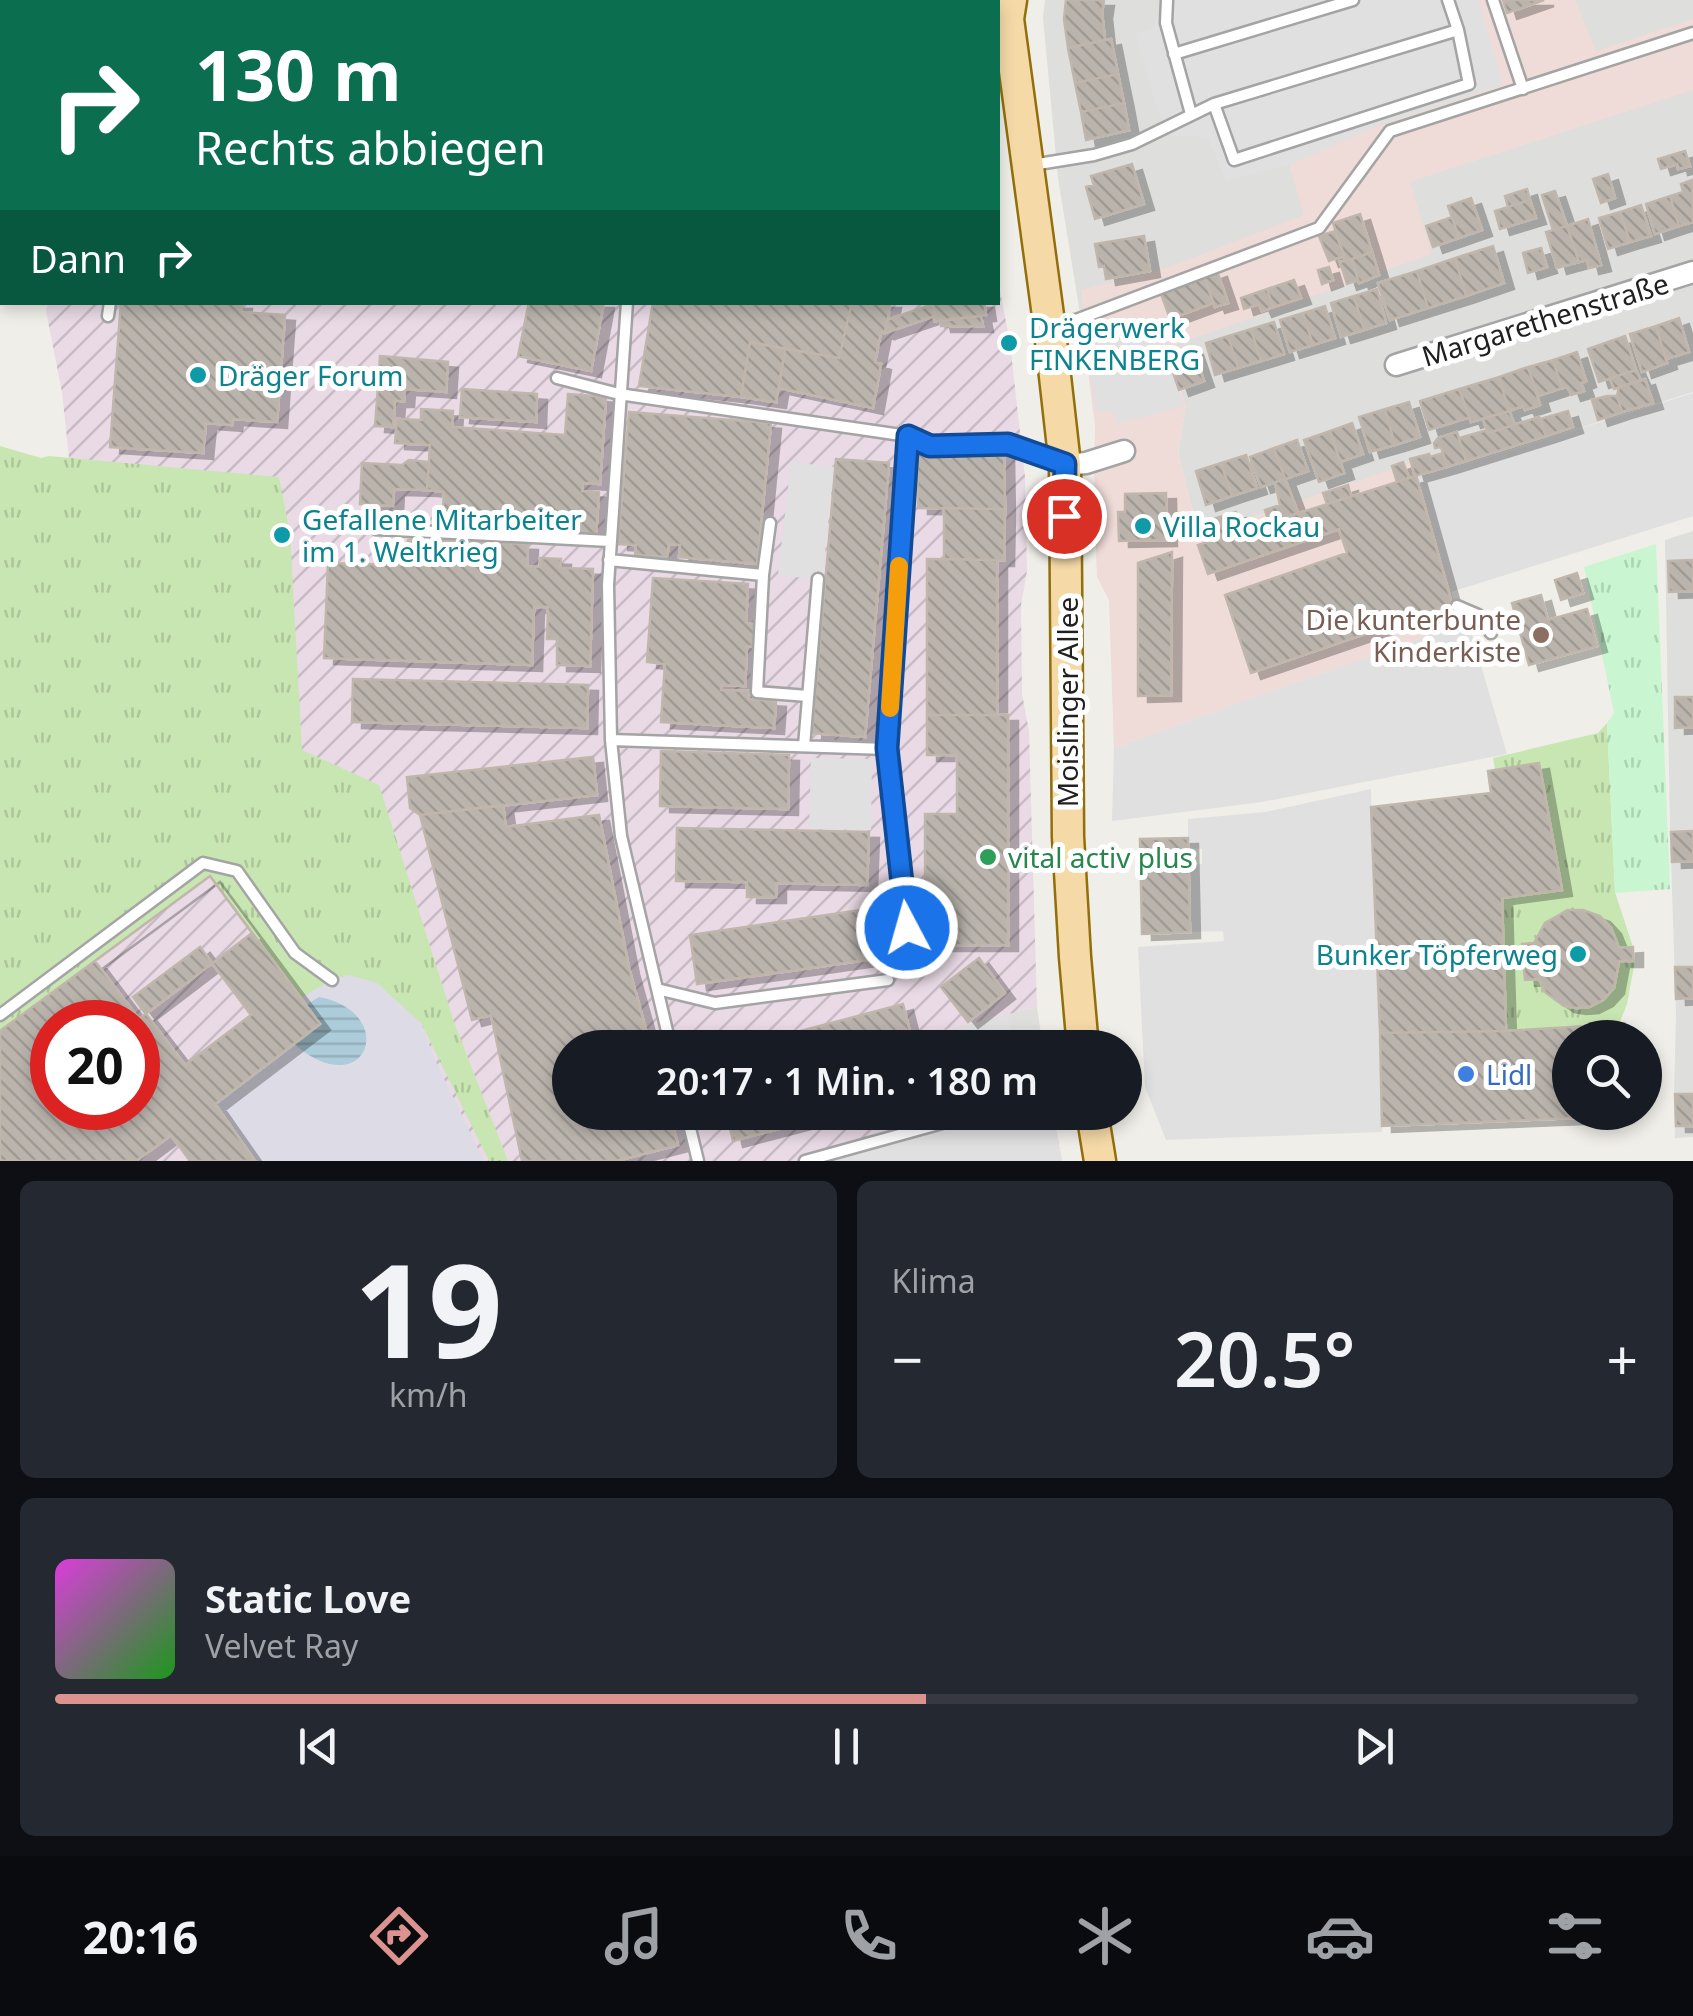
<!DOCTYPE html>
<html lang="de">
<head>
<meta charset="utf-8">
<style>
  :root { --surface:#171b24; --page:#242831; --text:#f1f3f6; --muted:#9ea1a6; --line:#363941; --accent:#dc928e }
  body { margin:0; font-family:"Noto Sans",sans-serif; background:var(--page); color:var(--text); height:100vh; display:flex; flex-direction:column; font-size:38px; white-space:nowrap }
  * { box-sizing:border-box; margin:0 }
  p { font-size:32px; color:var(--muted) }
  .icon { flex:none; width:55px; height:55px; fill:none; stroke:currentColor; stroke-width:2; stroke-linecap:round; stroke-linejoin:round }
  .map { position:relative; height:1161px; overflow:hidden }
  .drawer { display:flex; flex-direction:column; gap:20px; padding:20px; background:#0d0f14; flex:1 }
  .drawer>* { flex:none }
  .banner { position:absolute; left:0px; top:0px; width:1000px; height:305px; box-shadow:0 5px 15px #0003; background:#0b6e4f; color:#fff; overflow:hidden }
  .controls { position:absolute; left:1552px; top:1020px; display:grid; gap:20px }
  .controls a { display:grid; place-items:center; width:110px; height:110px; border-radius:50%; background:var(--surface); box-shadow:0 5px 15px #0003; font-size:50px }
  .speed { position:absolute; left:30px; top:1000px; display:flex; gap:20px; font-size:50px; font-weight:700; text-align:center }
  .speed>* { display:grid; place-content:center; width:130px; height:130px; border-radius:50%; background:var(--surface); box-shadow:0 5px 15px #0003; line-height:1 }
  .speed .limit { border:15px solid #d22; background:#fff; color:#111 }
  .pin { position:absolute; display:grid; place-items:center; width:85px; height:85px; color:#fff; margin:-42px; border:5px solid #fff; border-radius:50%; box-shadow:0 2px 10px #0007 }
  .me { position:absolute; width:110px; margin:-55px; rotate:354deg; stroke-linejoin:round; filter:drop-shadow(0 0 8px #0008) }
  .turn { display:flex; align-items:center; gap:35px; height:210px; padding:0 30px; font-size:45px }
  .turn .icon { width:130px; height:130px; stroke-width:2.5 }
  .turn b { display:block; font-size:70px; line-height:85px }
  .then { display:flex; align-items:center; height:95px; padding:0 30px; background:#0003; gap:20px; font-size:38px }
  .big { font-size:75px; font-weight:600; line-height:1.1 }
  .drawer .card { flex:1; display:flex; flex-direction:column; justify-content:center; gap:15px; min-width:0; padding:0 35px; border-radius:15px; background:var(--page) }
  .drawer .dial { align-items:center; gap:0 }
  .dial b { font-size:130px; line-height:1 }
  .song { display:flex; align-items:center; gap:30px }
  .cover { width:120px; height:120px; border-radius:15px; background:linear-gradient(135deg,hsl(300 70% 55%),hsl(120 70% 35%)) }
  .played { height:10px; border-radius:5px; background:linear-gradient(90deg,var(--accent) 55%,var(--line) 55%) }
  .keys { display:flex; justify-content:space-around; direction:ltr }
  .heat { display:flex; justify-content:space-between; align-items:center; font-size:55px; direction:ltr }
  .drawer .tiles { flex:1; display:grid; gap:20px; grid-template-columns:1fr 1fr }
  .card:last-child { grid-column:span 2 }
  .trip { position:absolute; left:552px; top:1030px; width:590px; height:100px; border-radius:50px; background:var(--surface); box-shadow:0 5px 15px #0003; font-weight:600; line-height:100px; text-align:center }
  .dock { display:flex; height:160px; justify-content:space-around; align-items:center; background:#090b0e; color:var(--muted) }
  .dock .icon { width:70px; height:70px }
  .dock .current { color:var(--accent) }
  .dock b { font-size:45px; color:var(--text) }
  .map>svg:first-child { display:block }
  .residential { fill:#dededd }
  .commercial { fill:#efdbd8 }
  .industrial { fill:url(#industrial-furrows); fill-rule:evenodd }
  .grass { fill:url(#grass-tufts) }
  .park { fill:url(#park-tufts) }
  .parking { fill:#e0e0e0 }
  .plaza { fill:#dddce6 }
  .water { fill:url(#water-rules) }
  .building { fill:url(#building-back-hatch); stroke:#c1b6ab; stroke-width:2.5; fill-rule:evenodd; filter:url(#shadow) }
  .lines { fill:none; stroke-linecap:round; stroke-linejoin:round }
  .lane-casing { stroke:#a4a4a4; stroke-width:15 }
  .street-casing { stroke:#a4a4a4; stroke-width:25 }
  .primary-casing { stroke:#926f0b; stroke-width:35 }
  .lane { stroke:#fff; stroke-width:10 }
  .street { stroke:#fff; stroke-width:20 }
  .primary { stroke:#f5d9a7; stroke-width:30 }
  .route-casing { stroke:#114b97; stroke-width:25 }
  .route { stroke:#1a73e8; stroke-width:18 }
  .slow { stroke:#f59e0b; stroke-width:18 }
  .culture-dot { fill:#0f9aa8; stroke:#fff; stroke-width:4 }
  .education-dot { fill:#8d6e63; stroke:#fff; stroke-width:4 }
  .leisure-dot { fill:#2e9e5b; stroke:#fff; stroke-width:4 }
  .shop-dot { fill:#3f7fe0; stroke:#fff; stroke-width:4 }
  .labels { text-anchor:middle; dominant-baseline:central; stroke-width:10; stroke-linejoin:round; paint-order:stroke }
  .street-label { font-size:28px; fill:#202020; stroke:#fff }
  .culture-label { font-size:28px; fill:#0d838f; stroke:#fff; text-anchor:start }
  .education-label { font-size:28px; fill:#785e54; stroke:#fff; text-anchor:end }
  .leisure-label { font-size:28px; fill:#27864d; stroke:#fff; text-anchor:start }
  .shop-label { font-size:28px; fill:#366cbe; stroke:#fff; text-anchor:start }
</style>
</head>
<body>
<div class="map">
<svg width="1693" height="1161" viewBox="0 0 1693 1161">
  <defs>
    <pattern id="industrial-furrows" width="10" height="10" patternUnits="userSpaceOnUse" patternTransform="scale(2.5)"><rect width="10" height="10" fill="#e9dae5"/><path d="M-1 1l2-2M0 10L10 0M9 11l2-2" fill="none" stroke="#c8bbc4"/></pattern>
    <pattern id="grass-tufts" width="24" height="20" patternUnits="userSpaceOnUse" patternTransform="scale(2.5)"><rect width="24" height="20" fill="#c8e6b2"/><path d="M3 7l-1-3M5 7V3M7 7l1-3M15 17l-1-3M17 17v-4M19 17l1-3" fill="none" stroke="#acc599"/></pattern>
    <pattern id="park-tufts" width="24" height="20" patternUnits="userSpaceOnUse" patternTransform="scale(2.5)"><rect width="24" height="20" fill="#c9f6d0"/><path d="M3 7l-1-3M5 7V3M7 7l1-3M15 17l-1-3M17 17v-4M19 17l1-3" fill="none" stroke="#acd3b2"/></pattern>
    <pattern id="water-rules" width="6" height="5" patternUnits="userSpaceOnUse" patternTransform="scale(2.5)"><rect width="6" height="5" fill="#acccda"/><path d="M0 2.5h6" fill="none" stroke="#94afbb"/></pattern>
    <pattern id="building-back-hatch" width="6" height="6" patternUnits="userSpaceOnUse" patternTransform="scale(2.5)"><rect width="6" height="6" fill="#bab4ad"/><path d="M-1 5l2 2M0 0l6 6M5-1l2 2" fill="none" stroke="#a09a95"/></pattern>
    <filter id="shadow"><feDropShadow dx="10" dy="6" stdDeviation="0" flood-color="#0004"/></filter>
  </defs>
  <rect width="100%" height="100%" fill="#f0eee8"/>
  <path class="residential" d="M339 0H969V2H340Z
    M1045 0H1693V392L1419 479 1413 463 1199 535 1178 453 1186 406 1157 324 1083 332 1058 178 1043 18Z
    M1693 531V1137L1675 1138 1674 1094 1676 1014 1670 828 1665 540Z
    M1037 1007 1043 1047H915L913 1038Z"/>
  <path class="commercial" d="M1478 0H1575L1596 51 1693 19V90L1410 182 1432 254 1169 347 1157 321 1115 327 1156 324 1186 406 1178 453 1199 535 1414 462 1455 604 1435 633 1114 748 1109 600 1097 577 1094 494 1095 425 1083 332 1087 331 1081 290 1155 272 1304 215 1289 165 1377 126 1502 85Z"/>
  <path class="industrial" d="M998 280 1010 343 1025 477 1027 571 1021 605 1022 694 1029 731 1037 1007 913 1038 915 1047 570 1048V1112L931 1113 937 1133 1016 1113H1053L1062 1161H0V819L71 477 62 392 46 311 48 303 998 302ZM52 1022H138V1108H52Z"/>
  <path class="grass" d="M0 446 41 458 49 456 279 477 290 533 302 750 379 785 454 1022 508 1161H489L421 1023 332 980 300 998 210 877 0 1031Z
    M1607 723 1615 892 1633 947 1635 961 1627 1004 1619 1024 1506 1031 1502 898 1562 890 1540 763 1495 769 1493 758 1598 733Z"/>
  <path class="park" d="M1656 544 1670 889 1615 893 1607 723 1614 713 1584 567Z"/>
  <path class="parking" d="M1164 0H1478L1503 85 1377 126 1289 165 1226 181 1208 137 1169 135 1159 114 1135 34 1153 29Z
    M1156 325 1184 406 1116 424 1113 412 1096 411 1085 335Z
    M1693 393V516L1451 592 1419 479Z
    M791 462 834 467 822 580 778 575Z
    M1468 621 1507 754 1262 802 1112 821 1114 748Z
    M811 758 872 759 871 830 809 829Z
    M1371 789 1382 1132 1166 1140 1145 1087 1138 947 1224 941 1223 931 1190 932 1188 865 1202 864V849L1188 848V819L1265 812Z
    M1008 1017 1015 1047H916L914 1039Z
    M1016 1112 1053 1113 1062 1161H824Z"/>
  <path class="plaza" d="M349 975 377 983 421 1023 435 1060 484 1161H255L215 1104 320 1024 300 998 332 980Z"/>
  <path class="water" d="M319 997C401 1013 366 1106 294 1044L320 1024 306 1005Z"/>
  <path class="building" d="M1066 0H1104L1102 13 1105 40 1068 48 1064 19Z
    M1503 0H1544L1507 13Z
    M1111 39 1118 74 1075 83 1068 48Z
    M1118 74 1124 103 1081 112 1075 83Z
    M1124 103 1129 130 1086 140 1081 112Z
    M1685 151 1690 166 1678 169 1677 164 1661 169 1658 159Z
    M1132 164 1144 204 1095 219 1086 187 1094 185 1091 176Z
    M1608 174 1615 198 1601 203 1593 179Z
    M1692 180 1693 222 1679 226 1670 196 1683 192 1681 184Z
    M1527 189 1530 200 1508 207 1505 196Z
    M1555 191 1567 226 1553 230 1542 195Z
    M1670 196 1679 226 1655 234 1646 204Z
    M1471 198 1482 230 1459 238 1448 206Z
    M1530 200 1536 218 1500 229 1495 211Z
    M1641 205 1651 236 1630 242 1620 212Z
    M1620 212 1630 242 1608 249 1599 218Z
    M1360 214 1372 252 1346 261 1333 223Z
    M1452 217 1459 238 1433 247 1426 226Z
    M1588 219 1601 265 1589 268 1587 260 1579 262 1567 226Z
    M1567 226 1579 262 1557 268 1546 232Z
    M1335 231 1344 256 1329 261 1319 236Z
    M1144 236 1150 271 1106 279 1104 266 1099 267 1095 244Z
    M1493 246 1504 283 1466 296 1455 258Z
    M1541 248 1547 267 1528 273 1523 253Z
    M1372 252 1379 275 1359 283 1352 259Z
    M1455 258 1466 296 1428 308 1417 271Z
    M1352 259 1358 280 1347 284 1340 262Z
    M1329 267 1333 280 1322 284 1318 270Z
    M1217 271 1228 303 1215 307 1204 276Z
    M1417 271 1428 308 1390 320 1378 283Z
    M1204 276 1213 303 1170 319 1160 291Z
    M1294 280 1301 298 1273 307 1267 289Z
    M1267 289 1273 307 1262 311 1259 304 1244 309 1241 298Z
    M1377 289 1386 323 1364 330 1354 296Z
    M1354 296 1364 330 1341 337 1331 303Z
    M121 302 242 303 241 312 285 315 277 422 233 419 232 425 206 423 203 453 110 447Z
    M529 302H604L591 371 518 356Z
    M653 302H852L839 358 750 342 741 397 639 386Z
    M852 302H891L885 333 881 332 875 362 881 364 873 408 779 388 785 349 839 358Z
    M933 302H984L986 315 935 321Z
    M933 304 935 316 885 333 887 320Z
    M1325 306 1335 338 1313 345 1303 313Z
    M1303 313 1313 345 1290 352 1280 320Z
    M981 316 983 326H941L940 321Z
    M1679 318 1689 352 1666 359 1656 326Z
    M1274 322 1284 354 1261 361 1251 329Z
    M1656 326 1667 363 1642 372 1630 334Z
    M1251 329 1261 361 1238 368 1228 336Z
    M1228 336 1238 368 1215 375 1206 343Z
    M1625 336 1636 370 1599 382 1588 349Z
    M750 342 785 349 776 402 741 397Z
    M1193 349 1204 381 1179 390 1168 358Z
    M1577 352 1586 381 1581 383 1584 391 1571 395 1568 387 1562 388 1553 360Z
    M380 356 448 362 446 392 378 387Z
    M1553 360 1562 388 1538 396 1528 367Z
    M1528 367 1540 405 1525 410 1523 406 1509 411 1499 377Z
    M1636 370 1641 381 1614 389 1610 378Z
    M1499 377 1509 411 1471 422 1459 389Z
    M1645 379 1653 403 1622 412 1617 396 1619 387Z
    M378 387 405 389 404 401H395L393 427 375 426Z
    M462 389 537 394 536 422 460 417Z
    M1459 389 1470 417 1429 430 1420 401Z
    M568 394 606 397 600 484 583 483 582 491 599 492 596 534 442 524 444 492 427 490 430 445 395 443 397 419 421 420V409L453 411 452 427 565 435Z
    M1607 396H1617L1622 412 1598 420 1592 400Z
    M1409 402 1420 437 1395 445 1385 409Z
    M1385 409 1395 445 1370 452 1359 417Z
    M1509 411 1515 425 1488 433 1483 419Z
    M1568 411 1573 427 1546 436 1540 419Z
    M629 412 771 423 757 564 679 557 680 545 669 544 667 557 635 555 636 545 618 544Z
    M1539 417 1546 436 1466 461 1459 438 1487 430 1488 433Z
    M1352 423 1363 454 1340 462 1330 431Z
    M1330 431 1344 473 1319 482 1304 440Z
    M1457 432 1466 461 1447 467 1441 447 1435 448 1434 443 1438 438Z
    M1297 440 1308 471 1285 479 1274 448Z
    M1274 448 1285 479 1261 487 1250 457Z
    M917 450H1004L1005 509 918 508Z
    M1443 453 1447 467 1415 476 1410 459 1429 454 1430 457Z
    M1246 455 1257 488 1232 496 1221 463Z
    M836 459 889 463 865 737 812 733Z
    M409 460 429 462 427 490 394 489 393 506 360 504 362 463 402 465Z
    M1403 462 1409 478 1397 482 1392 466Z
    M1221 463 1232 496 1206 505 1196 471Z
    M1416 476 1452 604 1251 673 1225 595 1347 553 1339 529 1208 574 1198 545Z
    M1285 479 1298 513 1269 523 1265 510 1280 505 1275 482Z
    M1348 485 1351 496 1327 504 1323 493Z
    M1166 493 1167 540 1119 541 1118 512H1125V494Z
    M944 508 1005 509 1004 560 944 559Z
    M1236 512 1242 529 1211 538 1206 521Z
    M408 540 528 544 527 566 540 567V558L561 559 560 568 593 569 590 666 557 665V639H547L548 607H534L532 665 324 658 328 563 401 565 402 556H407Z
    M1172 552 1171 695 1138 696V563Z
    M927 559 997 560V715H927Z
    M1693 560V591L1669 592 1668 561Z
    M1577 573 1583 593 1561 600 1555 580Z
    M653 578 748 584 746 623 755 624 754 647 747 646 745 686 721 685V690L749 691 748 699 776 701 774 728 661 722 665 664 647 662Z
    M1541 595 1548 620 1587 609 1597 646 1529 665 1512 603Z
    M353 679 588 685 587 728 352 722Z
    M1675 697H1693V727L1675 728Z
    M927 715H1008V945H925V814H957V755H927Z
    M661 751 789 755 788 809 660 806Z
    M593 757 597 795 420 815 410 808 407 777Z
    M1539 763 1562 890 1502 898 1506 1031 1380 1033 1371 807 1491 793 1488 771Z
    M503 805 506 827 599 815 629 968 651 1048H570V1112H669L678 1145 616 1161H522L491 1015 472 1020 420 815Z
    M677 828 869 832 867 885 776 883V897H747V882L676 881Z
    M1693 831V861L1672 862 1671 832Z
    M1188 838 1190 932 1142 934 1140 839Z
    M210 876 320 1024 215 1104 255 1161H190L171 1135 136 1161H0V1031ZM200 947 251 1015 185 1065 133 997ZM52 1022H138V1108H52Z
    M210 876 252 933 139 1019 95 961Z
    M882 907 888 957 697 984 690 935Z
    M1568 910H1583L1600 916 1611 928 1619 948 1633 947V961H1619L1614 988 1603 1000 1589 1007 1576 1008 1564 1006 1546 993 1539 979 1525 980 1522 944 1534 943 1545 923Z
    M979 958 1005 993 968 1022 941 987Z
    M1675 967H1693V998L1676 999Z
    M903 1004 914 1048H736Z
    M1619 1024 1620 1038H1570V1112H1624V1116L1382 1126 1380 1033 1506 1031Z
    M1675 1094H1693V1126H1676Z
    M726 1112H843L733 1141Z"/>
  <g class="lines">
    <g class="lane-casing">
      <path id="lane" d="M1167 0 1166 23 1191 114
        M1493 0 1523 89
        M1174 54 1353 0
        M1214 104 1234 160 1469 84 1458 30 1448 0
        M1032 165 1094 155 1132 144 1214 104 1458 30
        M627 302 608 585 611 740 621 836 671 1048
        M108 316 110 302
        M1050 323 1076 320 1319 228 1390 131 1693 33
        M557 378 619 394 908 436 930 446 1008 444 1059 463
        M908 436 887 749 911 963
        M770 523 763 575 757 692 808 696
        M376 529 610 541
        M609 560 763 575
        M1457 606 1478 615 1491 633
        M611 740 887 749
        M804 746 818 579
        M657 989 715 1003 888 980
        M0 1015 203 863 237 871 295 953 332 980
        M686 1112 698 1161
        M805 1161 982 1112"/>
    </g>
    <g class="street-casing">
      <path id="street" d="M357 0 358 2
        M897 0 910 2
        M1396 365 1693 272
        M1065 465 1086 463 1124 451"/>
    </g>
    <g class="primary-casing">
      <path id="primary" d="M1011 0 1008 19 1049 323 1065 465 1068 837 1075 957 1083 1048
        M1092 1112 1100 1161"/>
    </g>
    <use href="#lane" class="lane"/>
    <use href="#street" class="street"/>
    <use href="#primary" class="primary"/>
  </g>
  <g class="lines">
    <g class="route-casing">
      <path id="route" d="M907 928 887 748 908 436 930 446 1008 444 1065 464 1064 516"/>
    </g>
    <use href="#route" class="route"/>
    <path class="slow" d="M890 708 899 566"/>
  </g>
  <g class="culture-dot">
    <circle cx="1009" cy="343" r="10"/>
    <circle cx="198" cy="375" r="10"/>
    <circle cx="1143" cy="526" r="10"/>
    <circle cx="282" cy="535" r="10"/>
    <circle cx="1578" cy="954" r="10"/>
  </g>
  <circle class="education-dot" cx="1541" cy="635" r="10"/>
  <circle class="leisure-dot" cx="988" cy="857" r="10"/>
  <circle class="shop-dot" cx="1466" cy="1074" r="10"/>
  <g class="labels">
    <g class="street-label">
      <text transform="translate(1545 319) rotate(-17)">Margarethenstraße</text>
      <text transform="translate(1067 702) rotate(-90)">Moislinger Allee</text>
    </g>
    <g class="culture-label">
      <text x="1029" y="327">Drägerwerk<tspan x="1029" dy="32">FINKENBERG</tspan></text>
      <text x="218" y="375">Dräger Forum</text>
      <text x="302" y="519">Gefallene Mitarbeiter<tspan x="302" dy="32">im 1. Weltkrieg</tspan></text>
      <text x="1163" y="526">Villa Rockau</text>
      <text x="1558" y="954" text-anchor="end">Bunker Töpferweg</text>
    </g>
    <g class="education-label">
      <text x="1521" y="619">Die kunterbunte<tspan x="1521" dy="32">Kinderkiste</tspan></text>
    </g>
    <g class="leisure-label">
      <text x="1008" y="857">vital activ plus</text>
    </g>
    <g class="shop-label">
      <text x="1486" y="1074">Lidl</text>
    </g>
  </g>
</svg>
<div class="controls">
<a><svg class="icon" aria-label="search" viewBox="0 0 24 24"><circle cx="10" cy="10" r="6"/><path d="M15 15l6 6"/></svg></a>
</div>
<div class="speed"><div class="limit">20</div></div>
<div class="pin" style="left:1064px;top:516px;background:#d93025"><svg class="icon" aria-label="arrive" viewBox="0 0 24 24"><path d="M6 21V4h12l-3 4 3 4H6"/></svg></div>
<svg class="me" style="left:907px;top:928px" viewBox="-20 -20 40 40"><circle r="17" fill="#1a73e8" stroke="#fff" stroke-width="3"/><path d="M0-11L8 9 0 5-8 9z" fill="#fff"/></svg>
<div class="trip">20:17 · 1 Min. · 180 m</div>
<div class="banner">
<div class="turn"><svg class="icon" aria-label="right" viewBox="0 0 24 24"><path d="M7 20v-9h11M14 6l5 5-5 5"/></svg><div><b>130 m</b>Rechts abbiegen</div></div>
<div class="then">Dann<svg class="icon" aria-label="right" viewBox="0 0 24 24"><path d="M7 20v-9h11M14 6l5 5-5 5"/></svg></div>
</div>
</div>
<section class="drawer">
<div class="tiles">
<div class="card dial"><b>19</b><p>km/h</p></div>
<div class="card"><p>Klima</p>
<div class="heat"><a>−</a><b class="big">20.5°</b><a>+</a></div>
</div>
<div class="card">
<div class="song"><i class="cover"></i><div><b>Static Love</b><p>Velvet Ray</p></div></div>
<div class="played"></div>
<div class="keys"><svg class="icon" aria-label="previous" viewBox="0 0 24 24"><path d="M18 5L8 12l10 7zM5 5v14"/></svg><svg class="icon" aria-label="pause" viewBox="0 0 24 24"><path d="M8 5v14M16 5v14"/></svg><svg class="icon" aria-label="next" viewBox="0 0 24 24"><path d="M6 5l10 7-10 7zM19 5v14"/></svg></div>
</div>
</div>
</section>
<nav class="dock">
<b>20:16</b>
<svg class="icon current" aria-label="directions" viewBox="0 0 24 24"><path d="M12 3l9 9-9 9-9-9zM9 14v-3h6M13 9l2 2-2 2"/></svg>
<svg class="icon" aria-label="music" viewBox="0 0 24 24"><path d="M9 18V5l10-2v13"/><circle cx="6" cy="18" r="3"/><circle cx="16" cy="16" r="3"/></svg>
<svg class="icon" aria-label="phone" viewBox="0 0 24 24"><path d="M5 4h4l2 5-3 2q2 4 5 5l2-3 5 2v4C11 20 4 13 5 4z"/></svg>
<svg class="icon" aria-label="climate" viewBox="0 0 24 24"><path d="M12 3v18M4 7l16 10M4 17L20 7"/></svg>
<svg class="icon" aria-label="car" viewBox="0 0 24 24"><path d="M5 17H2v-5l4-1 3-4h7l3 4 3 1v5h-3M9 17h6M6 11h13"/><circle cx="7" cy="17" r="2"/><circle cx="17" cy="17" r="2"/></svg>
<svg class="icon" aria-label="filters" viewBox="0 0 24 24"><path d="M4 7h16M4 17h16"/><circle cx="9" cy="7" r="2"/><circle cx="15" cy="17" r="2"/></svg>
</nav>
</body>
</html>
